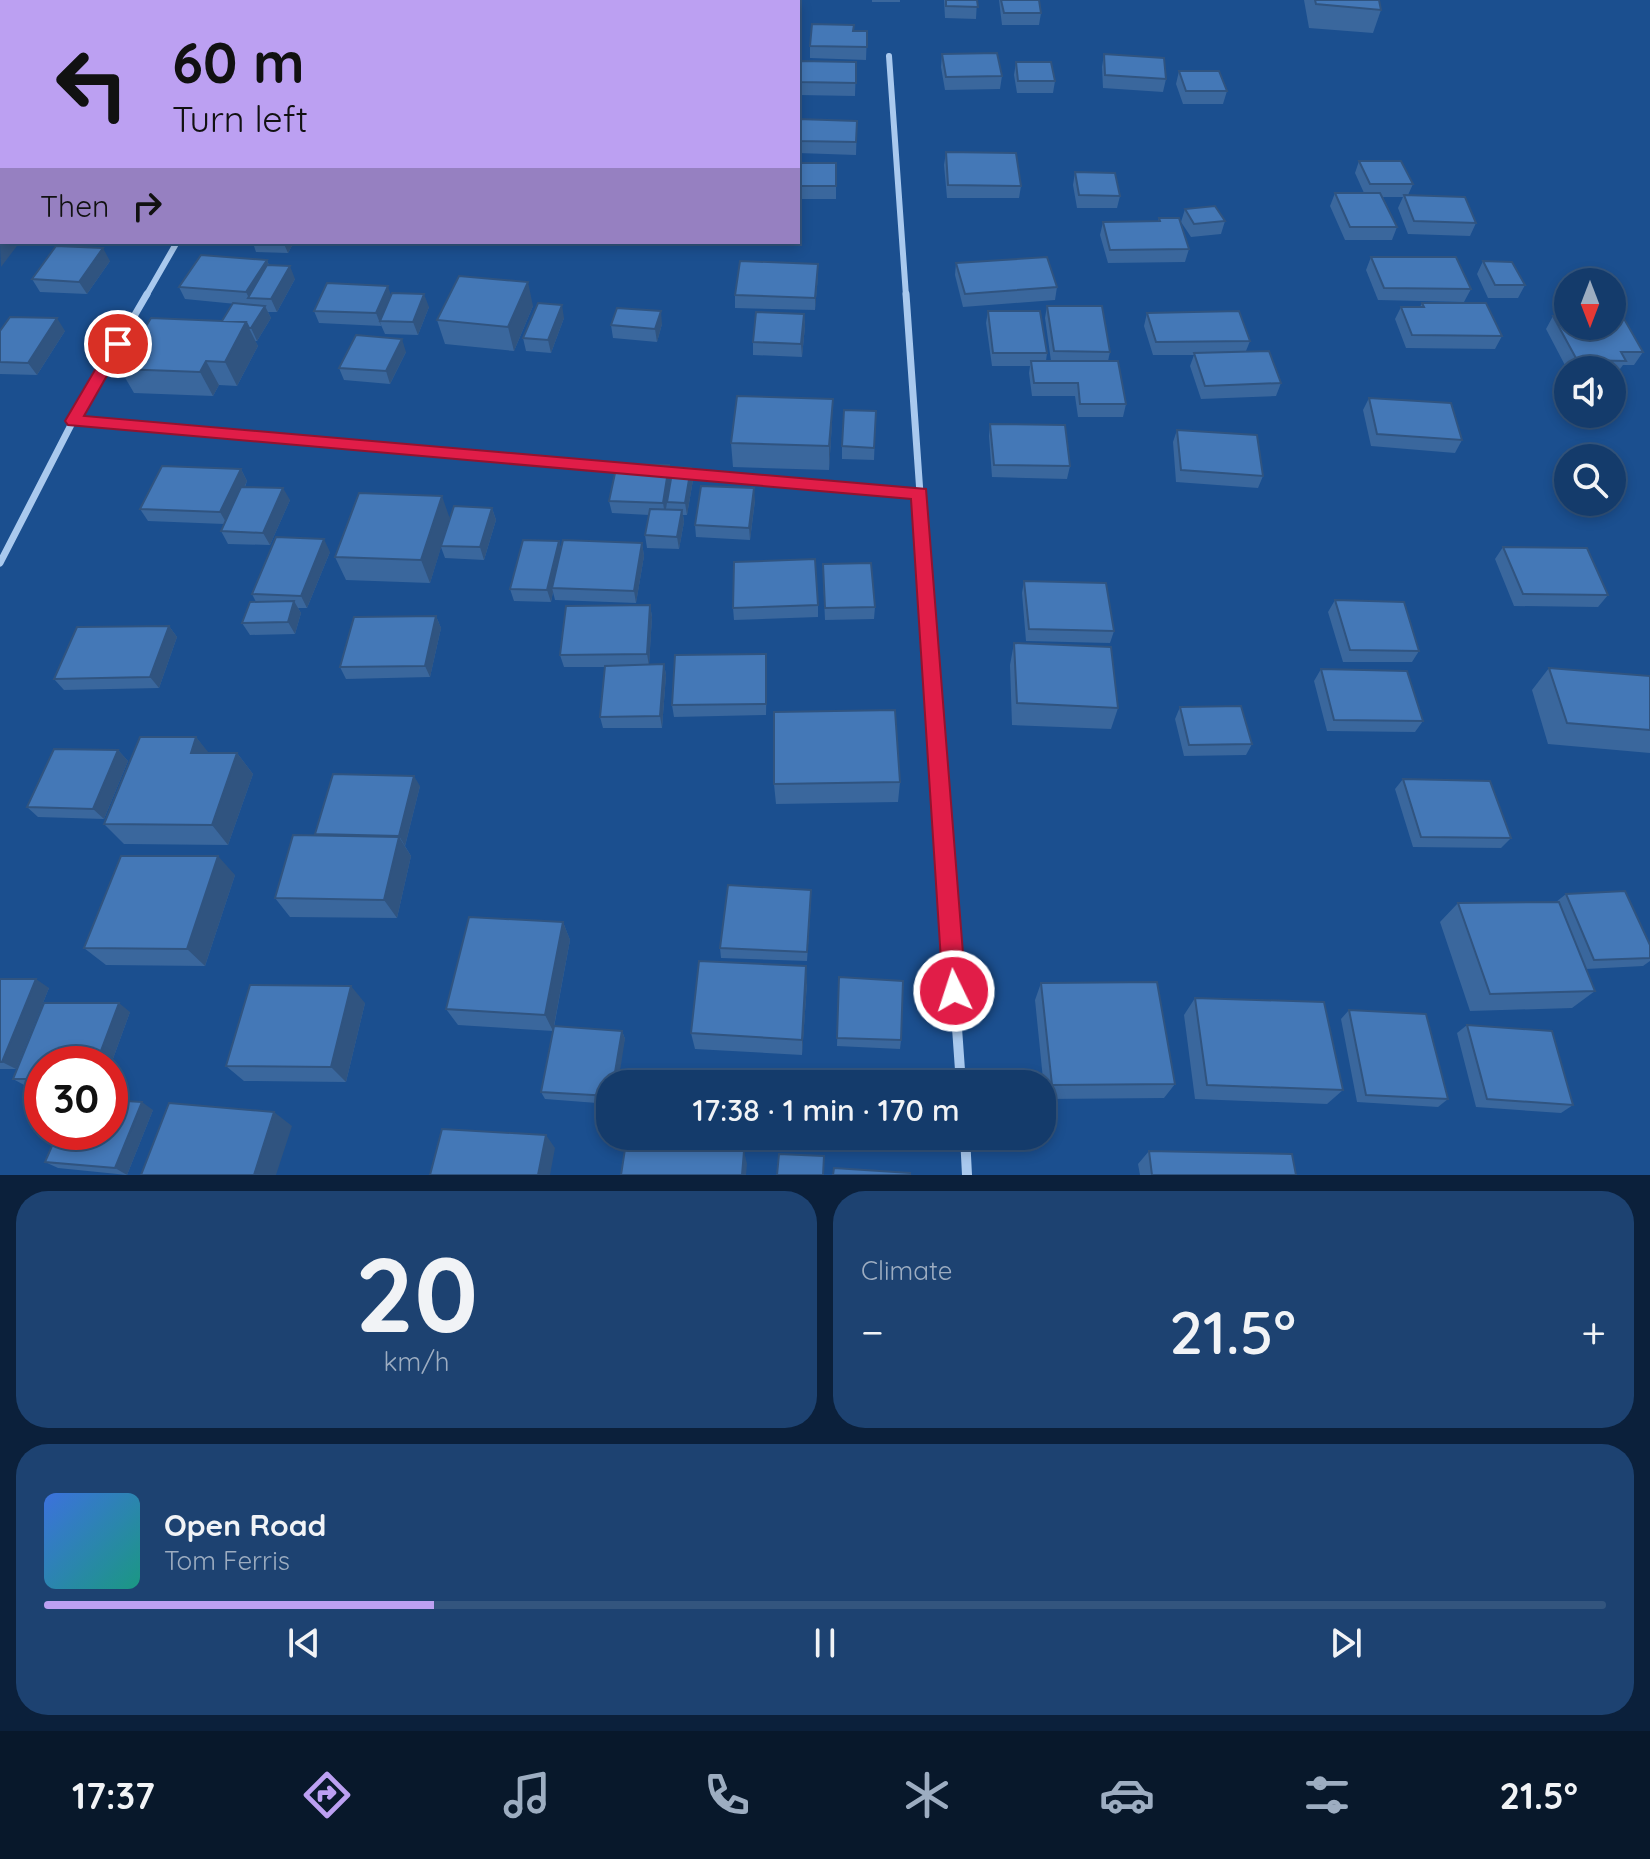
<!DOCTYPE html>
<html lang="en">
<head>
<meta charset="utf-8">
<style>
  :root { --surface:#143b6b; --page:#1d4271; --text:#f1f3f6; --muted:#9dadc1; --line:#33557e; --accent:#bca0f2 }
  body { margin:0; font-family:Quicksand,sans-serif; background:var(--page); color:var(--text); height:100vh; display:flex; flex-direction:column; font-size:30px; white-space:nowrap }
  * { box-sizing:border-box; margin:0 }
  p { font-size:26px; color:var(--muted) }
  .icon { flex:none; width:44px; height:44px; fill:none; stroke:currentColor; stroke-width:2; stroke-linecap:round; stroke-linejoin:round }
  .map { position:relative; height:1175px; overflow:hidden }
  .side { display:flex; flex-direction:column; gap:16px; padding:16px; background:#0b203b; flex:1 }
  .side>* { flex:none }
  .banner { position:absolute; left:0px; top:0px; width:800px; height:244px; box-shadow:0 4px 12px #0003,0 0 0 2px var(--line); background:#bca0f2; color:#111; overflow:hidden }
  .needle { width:52px; rotate:180deg }
  .tools { position:absolute; left:1554px; top:268px; display:grid; gap:16px }
  .tools a { display:grid; place-items:center; width:72px; height:72px; border-radius:50%; background:var(--surface); box-shadow:0 4px 12px #0003,0 0 0 2px var(--line); font-size:40px }
  .speed { position:absolute; left:24px; top:1046px; display:flex; gap:16px; font-size:40px; font-weight:700; text-align:center }
  .speed>* { display:grid; place-content:center; width:104px; height:104px; border-radius:50%; background:var(--surface); box-shadow:0 4px 12px #0003,0 0 0 2px var(--line); line-height:1 }
  .speed .limit { border:12px solid #d22; background:#fff; color:#111 }
  .pin { position:absolute; display:grid; place-items:center; width:68px; height:68px; color:#fff; margin:-34px; border:4px solid #fff; border-radius:50%; box-shadow:0 2px 8px #0007 }
  .me { position:absolute; width:88px; margin:-44px; rotate:356deg; stroke-linejoin:round; filter:drop-shadow(0 0 6px #0008) }
  .turn { display:flex; align-items:center; gap:28px; height:168px; padding:0 40px; font-size:36px }
  .turn .icon { width:104px; height:104px; stroke-width:2.5 }
  .turn b { display:block; font-size:56px; line-height:68px }
  .then { display:flex; align-items:center; height:76px; padding:0 40px; background:#0003; gap:16px; font-size:30px }
  .big { font-size:60px; font-weight:600; line-height:1.1 }
  .side .card { flex:1; display:flex; flex-direction:column; justify-content:center; gap:12px; min-width:0; padding:0 28px; border-radius:32px; background:var(--page) }
  .side .dial { align-items:center; gap:0 }
  .dial b { font-size:104px; line-height:1 }
  .song { display:flex; align-items:center; gap:24px }
  .cover { width:96px; height:96px; border-radius:12px; background:linear-gradient(135deg,hsl(220 70% 55%),hsl(170 70% 35%)) }
  .played { height:8px; border-radius:4px; background:linear-gradient(90deg,var(--accent) 25%,var(--line) 25%) }
  .keys { display:flex; justify-content:space-around; direction:ltr }
  .heat { display:flex; justify-content:space-between; align-items:center; font-size:44px; direction:ltr }
  .side .tiles { flex:1; display:grid; gap:16px; grid-template-columns:1fr 1fr }
  .card:last-child { grid-column:span 2 }
  .trip { position:absolute; left:596px; top:1070px; width:460px; height:80px; border-radius:32px; background:var(--surface); box-shadow:0 4px 12px #0003,0 0 0 2px var(--line); font-weight:600; line-height:80px; text-align:center }
  .tabs { display:flex; height:128px; justify-content:space-around; align-items:center; background:#08182b; color:var(--muted) }
  .tabs .icon { width:56px; height:56px }
  .tabs .on { color:var(--accent) }
  .tabs b { font-size:36px; color:var(--text) }
  .map>svg:first-child { display:block }
  .lines { fill:none; stroke-linecap:round; stroke-linejoin:round }
  .street-far2 { stroke:#a9c9ee; stroke-width:6 }
  .street-far1 { stroke:#a9c9ee; stroke-width:7 }
  .street { stroke:#a9c9ee; stroke-width:10 }
  .wall { fill:#3a679d }
  .shaded-wall { fill:#305480 }
  .building { fill:#4478b7; stroke:#305480; stroke-width:2 }
  .route { fill:#e11d48; stroke:#92132f; stroke-width:2 }
</style>
</head>
<body>
<div class="map">
<svg width="1650" height="1175" viewBox="0 0 1650 1175">
  <rect width="100%" height="100%" fill="#1b4f8f"/>
  <g class="lines">
    <path class="street-far2" d="M889 56 906 296
      M146 296 177 242"/>
    <path class="street-far1" d="M906 294 933 679
      M73 421 624 468
      M681 473 920 493
      M0 563 73 421 147 294"/>
    <path class="street" d="M932 677 961 1084
      M965 1136 967 1175"/>
  </g>
  <path class="wall" d="M362 0H414L413 2H363Z
    M708 0H755V2H708Z
    M872 0H900V2H872Z
    M944 0H977L976 19 945 18Z
    M999 0H1039L1041 13 1039 25H1002Z
    M1304 0H1379L1381 10 1373 33 1309 28Z
    M0 9H2V46H0Z
    M854 31H867L866 60 810 58V46Z
    M2 50V84H0V52Z
    M942 54 1002 76 1000 89 945 90 941 67Z
    M1104 54 1166 79 1163 92 1103 88 1102 67Z
    M856 62 855 96 799 95V82Z
    M1016 62 1055 81 1053 93H1017L1014 75Z
    M1179 71 1227 91 1223 104H1183L1176 84Z
    M798 119 857 121 856 155 798 153Z
    M946 152 1021 186 1019 198H947L944 165Z
    M1359 161 1413 184 1408 195 1476 223 1470 236 1408 234 1398 208 1403 197H1383L1397 227 1392 240H1345L1330 206 1335 193H1364L1355 173Z
    M798 163H836V199H798Z
    M2 166V192H0V169Z
    M1075 172 1120 196 1117 208H1077L1073 185Z
    M1185 209 1225 221 1221 234 1191 237 1181 222Z
    M1159 218 1189 249 1185 262 1108 263 1100 235 1103 222 1158 221Z
    M213 242H294L288 253 256 252 254 246 214 245Z
    M678 242H721V243H679Z
    M1371 257 1471 289 1464 302 1378 300 1366 270Z
    M267 260 269 265 295 279 277 312H268L271 318 257 341H255L258 346 237 386 219 385 213 396 134 393 120 369 222 321 236 304 185 299 179 287Z
    M110 261 87 294 40 292 32 279Z
    M1483 261 1525 285 1518 298H1488L1477 274Z
    M956 263 1057 287 1055 300 963 307 955 275Z
    M818 276 815 310 735 308V295Z
    M391 295 429 307 418 335 385 334 381 325V326L319 323 314 311Z
    M1422 303 1502 336 1495 349 1406 348 1395 319 1401 307H1420Z
    M533 306 514 351 445 344 437 320Z
    M1047 306 1110 352 1108 361 1126 404 1123 417H1078L1075 396H1032L1029 373 1030 366H992L986 323 988 311 1047 353 1046 361H1051L1045 318Z
    M1147 313 1250 341 1246 351 1281 383 1276 396 1201 399 1190 366 1194 355H1153L1144 326Z
    M804 314 805 326 802 357 753 355V342Z
    M1553 316 1643 352 1634 365H1623L1617 373H1612V370H1568V371L1546 329Z
    M564 318 551 353 526 351 523 338Z
    M662 324 657 342 613 338 611 325Z
    M0 331H65L37 375 0 374Z
    M406 352 390 384 344 380 339 368Z
    M1369 398 1462 440 1455 453 1371 446 1363 410Z
    M876 411 874 460 842 459V446Z
    M832 423 829 470 733 467 731 443Z
    M990 424 1070 466 1067 479 992 477 989 436Z
    M1177 430 1263 476 1258 488 1176 482 1173 442Z
    M241 469 247 481 245 487 290 500 270 545 228 544 221 531 224 524 148 521 140 509Z
    M671 478 693 480 687 515H683L684 522 679 549 647 548 645 535 649 515 612 513 609 501Z
    M755 500 750 540 696 537 695 525Z
    M492 508 496 520 484 560 445 558 441 547 430 583 346 580 335 557 450 518Z
    M559 541 561 549 642 543 644 556 636 603 555 600 553 592 551 602 514 601 510 589Z
    M1503 547 1608 595 1598 607 1514 606 1495 559Z
    M330 552 307 608H298L301 613 295 634 250 635 242 623 256 602 252 594Z
    M823 576 875 607 874 619 825 620Z
    M1024 581 1114 631 1110 643 1026 641 1022 593Z
    M1335 600 1419 651 1412 662H1343L1328 612Z
    M650 605 652 617 649 664H664L666 675 662 728H603L600 717 605 667H564L560 655Z
    M818 605V617L734 620 733 608Z
    M436 616 441 628 430 677 346 679 340 667Z
    M169 626 177 637 159 688 64 690 54 679Z
    M1014 643 1118 708 1111 729 1012 725 1010 665Z
    M767 665 766 715 674 717 672 705Z
    M1549 668 1650 676V753L1548 744 1532 690Z
    M1321 669 1423 721 1415 732 1327 731 1314 681Z
    M1180 707 1252 744 1246 755 1184 756 1175 719Z
    M196 737 208 753H237L253 774 228 845 124 844 104 824Z
    M118 750 128 761 104 819 38 817 27 807Z
    M1403 779 1511 838 1501 848 1413 847 1395 789Z
    M900 782 898 802 776 804 774 784Z
    M420 786 405 846 411 856 397 918 290 917 275 898 316 836 315 834Z
    M235 875 205 966 106 965 84 948Z
    M1566 894 1650 945V961L1643 966 1586 969 1595 991 1572 1008 1470 1011 1440 922 1458 903 1556 902Z
    M811 900 807 961 721 958 720 948Z
    M563 922 570 940 554 1027 622 1031 625 1039 610 1084V1104L545 1099 541 1092 553 1031 458 1025 446 1009Z
    M839 977 901 1040 900 1049 837 1046Z
    M0 979 49 988 16 1069H0Z
    M807 983 802 1055 695 1049 691 1033Z
    M1041 983 1175 1084 1164 1098 1045 1099 1035 1000Z
    M1195 998 1343 1090 1327 1104 1195 1099 1184 1015Z
    M365 1003 346 1082 244 1081 226 1066Z
    M1349 1010 1448 1099 1438 1107 1357 1102 1341 1019Z
    M130 1012 110 1067V1064H42V1086H26L13 1079Z
    M1467 1025 1573 1105 1561 1113 1476 1107 1457 1033Z
    M153 1110 127 1175 58 1168 45 1162Z
    M1149 1151 1296 1175H1140L1138 1164Z"/>
  <path class="shaded-wall" d="M2 242H20L1 267 0 245Z
    M283 242H294L288 253Z
    M103 248 110 261 87 294 79 282Z
    M267 260 272 273 249 298 246 292Z
    M818 264V276L815 310V298Z
    M290 266 295 279 277 312 271 299Z
    M528 282 533 306 514 351 508 327Z
    M388 286 392 299 380 321 381 326 376 313Z
    M424 294 429 307 418 335 413 322Z
    M562 305 564 318 551 353 548 340Z
    M265 306 271 318 257 341 251 328Z
    M661 311 662 324 657 342 655 329Z
    M804 314 805 326 802 357 801 344Z
    M57 318 65 331 37 375 28 363Z
    M246 322 258 346 237 386 225 362Z
    M402 339 406 352 390 384 386 371Z
    M206 361 219 385 213 396 200 372Z
    M833 399 832 423 829 470V446Z
    M669 465 671 478 665 515 663 503Z
    M691 468 693 480 687 515 685 503Z
    M241 469 247 481 227 524 220 512Z
    M283 488 290 500 270 545 263 533Z
    M754 488 755 500 750 540 749 528Z
    M442 496 450 519 430 583 421 560Z
    M492 508 496 520 484 560 480 547Z
    M682 510 684 522 679 549 677 537Z
    M324 539 330 552 307 608 301 596Z
    M559 541 562 553 552 588 553 592 551 602 547 590Z
    M642 543 644 556 636 603 634 591Z
    M294 601 301 613 295 634 288 622Z
    M650 605 652 617 649 666 647 654Z
    M436 616 441 628 430 677 425 666Z
    M169 626 177 637 159 688 150 677Z
    M664 664 666 675 662 728 660 716Z
    M196 737 213 758 191 753Z
    M118 750 128 761 104 819 93 809Z
    M237 753 253 774 228 845 212 825Z
    M414 776 420 786 405 846 399 836Z
    M399 837 411 856 397 918 384 900Z
    M218 856 235 875 205 966 187 949Z
    M563 922 570 940 553 1031 545 1015Z
    M806 966 807 983 802 1055V1040Z
    M36 979 49 988 16 1069 2 1062Z
    M351 986 365 1003 346 1082 331 1067Z
    M119 1003 130 1012 110 1067V1064H96Z
    M622 1031 625 1039 618 1084H613Z
    M142 1102 153 1110 127 1175 115 1168Z
    M274 1112 292 1126 276 1175H254Z
    M546 1135 555 1148 550 1175H538Z
    M711 1136H716L713 1161 709 1148Z
    M744 1151 747 1164 746 1175H742Z"/>
  <path class="building" d="M712 0H752V1Z
    M946 0H977L978 7 946 6Z
    M1001 0H1039L1041 13H1004Z
    M1315 0H1379L1381 10 1316 4Z
    M0 9H2V34H0Z
    M812 24 854 25 853 31H867V47L810 46Z
    M2 50V72H0V52Z
    M997 53 1002 76 946 77 942 54Z
    M1104 54 1164 58 1166 79 1105 75Z
    M801 61 856 62V83L799 82Z
    M1016 62H1051L1055 81H1018Z
    M1179 71H1219L1227 91H1186Z
    M798 119 857 121 856 142 798 141Z
    M946 152 1016 153 1021 186 948 185Z
    M1359 161H1401L1413 184H1370Z
    M798 163H836V186H798Z
    M2 166V179H0V169Z
    M1075 172 1115 173 1120 196 1079 195Z
    M1335 193H1380L1397 227H1350Z
    M1404 195 1465 197 1476 223 1414 221Z
    M1215 206 1225 221 1194 224 1185 209Z
    M1159 218H1179L1189 249 1110 250 1103 222 1160 221Z
    M0 223H2V242L0 245Z
    M56 246 103 248 79 282 32 279Z
    M201 255 267 260 246 292 179 287Z
    M1047 257 1057 287 965 294 956 263Z
    M1371 257H1456L1471 289 1384 288Z
    M740 261 818 264 815 298 735 295Z
    M1483 261 1512 262 1525 285H1495Z
    M267 265 290 266 271 299 248 298Z
    M459 276 528 282 508 327 437 320Z
    M327 283 388 286 376 313 314 311Z
    M392 293 424 294 413 322 380 321Z
    M233 303 265 306 251 328H249L246 322 222 321Z
    M538 303 562 305 548 340 523 338Z
    M1422 303H1486L1502 336 1412 335 1401 307H1424Z
    M1047 306H1102L1110 352 1054 351Z
    M617 308 661 311 655 329 611 325Z
    M988 311H1040L1047 353H993Z
    M1239 311 1250 341 1156 342 1147 313Z
    M756 312 804 314 801 344 753 342Z
    M1553 316 1568 317V326H1612V317H1623L1643 352H1621L1626 361 1577 360Z
    M10 317 57 318 28 363 0 362V331Z
    M151 318 246 322 225 362 206 361 200 372 120 369Z
    M356 335 402 339 386 371 339 368Z
    M1269 351 1281 383 1205 386 1194 353Z
    M1031 361H1118L1126 404H1080L1078 383H1034Z
    M737 396 833 399 829 446 731 443Z
    M1369 398 1451 403 1462 440 1377 434Z
    M844 410 876 411 874 448 842 446Z
    M990 424 1065 425 1070 466 994 465Z
    M1177 430 1257 435 1263 476 1181 470Z
    M617 464 669 465 663 503 609 501Z
    M162 466 241 469 220 512 140 509Z
    M673 467 691 468 685 503 667 502Z
    M701 486 754 488 749 528 695 525Z
    M241 487 283 488 263 533 221 531Z
    M359 493 442 496 421 560 335 557Z
    M454 506 492 508 480 547 441 546Z
    M650 509 682 510 677 537 645 535Z
    M276 537 324 539 301 596 252 594Z
    M523 540 559 541 547 590 510 589Z
    M563 540 642 543 634 591 552 588Z
    M1503 547 1587 548 1608 595 1523 594Z
    M815 559 818 605 733 608 734 562Z
    M871 563 875 607 825 608 823 564Z
    M1024 581 1106 583 1114 631 1029 629Z
    M1335 600 1404 602 1419 651 1350 650Z
    M294 601 288 622 242 623 250 602Z
    M650 605 647 654 560 655 566 606Z
    M436 616 425 666 340 667 354 617Z
    M169 626 150 677 54 679 77 627Z
    M1014 643 1111 647 1118 708 1017 703Z
    M766 654V704L672 705 675 655Z
    M664 664 660 716 600 717 605 666Z
    M1549 668 1650 676V730L1567 723Z
    M1321 669 1407 671 1423 721 1334 720Z
    M1241 706 1252 744 1189 745 1180 707Z
    M895 710 900 782 774 784V712Z
    M140 737H196L191 753H237L212 825 104 824Z
    M54 749 118 750 93 809 27 807Z
    M333 774 414 776 399 836 315 834Z
    M1403 779 1490 781 1511 838 1421 837Z
    M293 835 399 837 384 900 275 898Z
    M121 856H218L187 949 84 948Z
    M728 885 811 890 807 952 720 948Z
    M1625 891 1650 945V958L1594 960 1566 894Z
    M1559 902 1595 991 1490 994 1458 903Z
    M469 917 563 922 545 1015 446 1009Z
    M699 961 806 966 802 1040 691 1033Z
    M839 977 903 981 901 1040 837 1038Z
    M0 979H36L2 1062H0Z
    M1157 982 1175 1084 1052 1085 1041 983Z
    M250 985 351 986 331 1067 226 1066Z
    M1195 998 1324 1002 1343 1090 1207 1085Z
    M44 1003H119L96 1064H42V1079H13Z
    M1349 1010 1426 1014 1448 1099 1366 1095Z
    M1467 1025 1552 1031 1573 1105 1487 1099Z
    M554 1026 622 1031 613 1084H610V1096L541 1092Z
    M110 1100 142 1102 115 1168 45 1162 58 1132H110Z
    M169 1103 274 1112 254 1175H141Z
    M442 1129 546 1135 538 1175H430Z
    M627 1136H711L709 1148 744 1151 742 1175H621Z
    M1149 1151 1292 1154 1296 1175H1152Z
    M779 1154 824 1156 823 1175H777Z
    M834 1168 910 1173V1175H833Z"/>
  <path class="route" d="M118 339 125 344 84 416 926 489 966 991 962 999 954 1002 946 999 943 991 911 499 68 425 65 421 112 341Z"/>
</svg>
<div class="tools">
<a><svg class="needle" viewBox="-14 -14 28 28"><path d="M0-13l5 13h-10z" fill="#e53935"/><path d="M0 13l5-13h-10z" fill="#9dadc1"/></svg></a>
<a><svg class="icon" aria-label="sound" viewBox="0 0 24 24"><path d="M4 9h4l5-4v14l-5-4H4zM17 9q2 3 0 6"/></svg></a>
<a><svg class="icon" aria-label="search" viewBox="0 0 24 24"><circle cx="10" cy="10" r="6"/><path d="M15 15l6 6"/></svg></a>
</div>
<div class="speed"><div class="limit">30</div></div>
<div class="pin" style="left:118px;top:344px;background:#d93025"><svg class="icon" aria-label="arrive" viewBox="0 0 24 24"><path d="M6 21V4h12l-3 4 3 4H6"/></svg></div>
<svg class="me" style="left:954px;top:991px" viewBox="-20 -20 40 40"><circle r="17" fill="#e11d48" stroke="#fff" stroke-width="3"/><path d="M0-11L8 9 0 5-8 9z" fill="#fff"/></svg>
<div class="trip">17:38 · 1 min · 170 m</div>
<div class="banner">
<div class="turn"><svg class="icon" aria-label="left" viewBox="0 0 24 24"><path d="M17 20v-9H6M10 6l-5 5 5 5"/></svg><div><b>60 m</b>Turn left</div></div>
<div class="then">Then<svg class="icon" aria-label="right" viewBox="0 0 24 24"><path d="M7 20v-9h11M14 6l5 5-5 5"/></svg></div>
</div>
</div>
<section class="side">
<div class="tiles">
<div class="card dial"><b>20</b><p>km/h</p></div>
<div class="card"><p>Climate</p>
<div class="heat"><a>−</a><b class="big">21.5°</b><a>+</a></div>
</div>
<div class="card">
<div class="song"><i class="cover"></i><div><b>Open Road</b><p>Tom Ferris</p></div></div>
<div class="played"></div>
<div class="keys"><svg class="icon" aria-label="previous" viewBox="0 0 24 24"><path d="M18 5L8 12l10 7zM5 5v14"/></svg><svg class="icon" aria-label="pause" viewBox="0 0 24 24"><path d="M8 5v14M16 5v14"/></svg><svg class="icon" aria-label="next" viewBox="0 0 24 24"><path d="M6 5l10 7-10 7zM19 5v14"/></svg></div>
</div>
</div>
</section>
<nav class="tabs">
<b>17:37</b>
<svg class="icon on" aria-label="directions" viewBox="0 0 24 24"><path d="M12 3l9 9-9 9-9-9zM9 14v-3h6M13 9l2 2-2 2"/></svg>
<svg class="icon" aria-label="music" viewBox="0 0 24 24"><path d="M9 18V5l10-2v13"/><circle cx="6" cy="18" r="3"/><circle cx="16" cy="16" r="3"/></svg>
<svg class="icon" aria-label="phone" viewBox="0 0 24 24"><path d="M5 4h4l2 5-3 2q2 4 5 5l2-3 5 2v4C11 20 4 13 5 4z"/></svg>
<svg class="icon" aria-label="climate" viewBox="0 0 24 24"><path d="M12 3v18M4 7l16 10M4 17L20 7"/></svg>
<svg class="icon" aria-label="car" viewBox="0 0 24 24"><path d="M5 17H2v-5l4-1 3-4h7l3 4 3 1v5h-3M9 17h6M6 11h13"/><circle cx="7" cy="17" r="2"/><circle cx="17" cy="17" r="2"/></svg>
<svg class="icon" aria-label="filters" viewBox="0 0 24 24"><path d="M4 7h16M4 17h16"/><circle cx="9" cy="7" r="2"/><circle cx="15" cy="17" r="2"/></svg>
<b>21.5°</b>
</nav>
</body>
</html>
